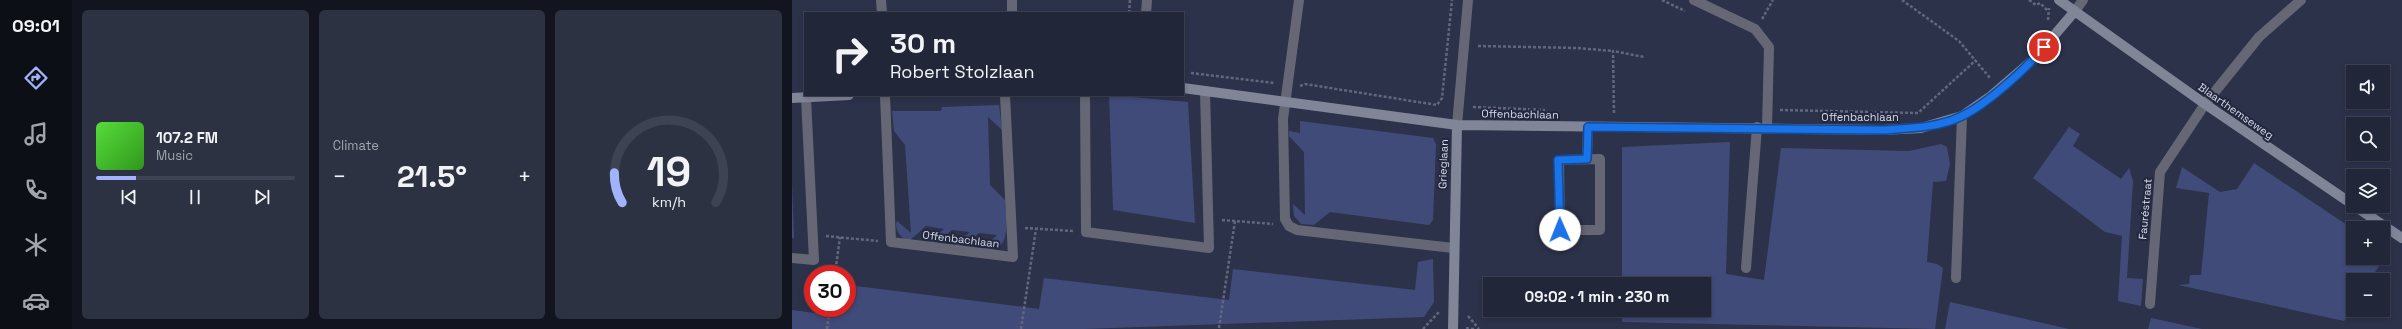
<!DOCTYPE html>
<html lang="en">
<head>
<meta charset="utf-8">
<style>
  :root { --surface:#212638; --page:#2d3243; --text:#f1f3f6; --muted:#a2a5ae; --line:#3e4353; --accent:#a1b3fd }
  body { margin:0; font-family:"Space Grotesk",sans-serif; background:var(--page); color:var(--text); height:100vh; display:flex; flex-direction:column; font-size:15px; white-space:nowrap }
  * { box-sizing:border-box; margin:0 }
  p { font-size:13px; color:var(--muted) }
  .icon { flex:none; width:22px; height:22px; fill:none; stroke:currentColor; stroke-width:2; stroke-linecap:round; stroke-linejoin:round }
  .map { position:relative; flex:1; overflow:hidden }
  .panel { display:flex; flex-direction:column; gap:10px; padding:10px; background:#12151f; width:720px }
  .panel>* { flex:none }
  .guide { position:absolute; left:12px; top:12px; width:380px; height:84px; border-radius:0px; box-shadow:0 2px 6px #0003,0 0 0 1px var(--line); background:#212638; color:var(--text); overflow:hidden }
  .controls { position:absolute; left:1554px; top:65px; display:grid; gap:8px }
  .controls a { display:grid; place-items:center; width:44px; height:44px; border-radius:0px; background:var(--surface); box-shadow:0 2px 6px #0003,0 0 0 1px var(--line); font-size:20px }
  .speed { position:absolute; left:12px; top:265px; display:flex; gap:8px; font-size:20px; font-weight:700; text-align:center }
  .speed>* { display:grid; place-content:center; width:52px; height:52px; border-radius:50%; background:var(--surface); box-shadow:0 2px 6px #0003,0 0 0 1px var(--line); line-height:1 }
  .speed .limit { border:6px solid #d22; background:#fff; color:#111 }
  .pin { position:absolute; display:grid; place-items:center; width:34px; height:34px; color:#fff; margin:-17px; border:2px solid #fff; border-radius:50%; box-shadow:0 1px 4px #0007 }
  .me { position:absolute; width:44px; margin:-22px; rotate:359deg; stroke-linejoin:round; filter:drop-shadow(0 0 3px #0008) }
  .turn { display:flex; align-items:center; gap:14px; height:84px; padding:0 20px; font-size:18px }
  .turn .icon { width:52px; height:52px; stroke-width:2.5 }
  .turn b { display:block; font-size:28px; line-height:34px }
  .big { font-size:30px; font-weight:700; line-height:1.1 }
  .panel .widget { flex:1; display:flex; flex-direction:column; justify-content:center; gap:6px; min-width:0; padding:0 14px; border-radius:6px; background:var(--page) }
  .panel .dial { align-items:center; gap:0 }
  .dial svg { height:104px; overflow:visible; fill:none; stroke:var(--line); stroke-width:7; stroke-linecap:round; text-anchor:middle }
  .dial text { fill:var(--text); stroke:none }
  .song { display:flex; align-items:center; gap:12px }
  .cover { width:48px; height:48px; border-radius:6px; background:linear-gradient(135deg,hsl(110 70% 55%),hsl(110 70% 35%)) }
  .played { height:4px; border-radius:2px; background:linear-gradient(90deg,var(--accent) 20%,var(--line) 20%) }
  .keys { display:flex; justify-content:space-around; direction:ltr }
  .heat { display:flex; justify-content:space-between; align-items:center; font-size:22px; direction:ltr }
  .panel .tiles { flex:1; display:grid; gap:10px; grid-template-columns:repeat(3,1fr) }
  .trip { position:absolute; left:691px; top:277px; width:228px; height:40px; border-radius:0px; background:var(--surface); box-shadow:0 2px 6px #0003,0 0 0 1px var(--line); font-weight:700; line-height:40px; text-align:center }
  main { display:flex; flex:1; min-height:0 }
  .tab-bar { display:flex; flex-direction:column; width:72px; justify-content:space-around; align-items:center; background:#0d0f16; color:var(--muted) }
  .tab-bar .icon { width:28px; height:28px }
  .tab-bar .current { color:var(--accent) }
  .tab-bar b { font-size:18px; color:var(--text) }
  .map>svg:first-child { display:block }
  .green { fill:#414b7a }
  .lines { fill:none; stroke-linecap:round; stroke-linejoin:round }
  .path { stroke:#62677d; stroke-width:2.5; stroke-dasharray:3 2; stroke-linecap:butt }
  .street { stroke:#656874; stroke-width:10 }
  .secondary { stroke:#808598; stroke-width:10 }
  .route-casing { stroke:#114b97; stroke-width:10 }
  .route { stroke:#1a73e8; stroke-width:7 }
  .labels { text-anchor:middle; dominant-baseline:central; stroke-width:4; stroke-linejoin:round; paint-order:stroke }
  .street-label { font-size:11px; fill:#d7dbeb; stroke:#23283f }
</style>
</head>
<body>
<main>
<nav class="tab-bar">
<b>09:01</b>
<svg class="icon current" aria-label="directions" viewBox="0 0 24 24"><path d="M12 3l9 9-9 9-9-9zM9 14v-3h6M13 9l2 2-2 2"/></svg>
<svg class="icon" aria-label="music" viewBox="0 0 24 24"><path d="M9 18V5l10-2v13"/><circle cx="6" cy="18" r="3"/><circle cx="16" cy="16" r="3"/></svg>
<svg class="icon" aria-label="phone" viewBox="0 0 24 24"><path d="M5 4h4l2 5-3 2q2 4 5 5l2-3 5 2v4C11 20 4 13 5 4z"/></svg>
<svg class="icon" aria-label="climate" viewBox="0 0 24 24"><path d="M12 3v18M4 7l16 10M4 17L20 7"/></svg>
<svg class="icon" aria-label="car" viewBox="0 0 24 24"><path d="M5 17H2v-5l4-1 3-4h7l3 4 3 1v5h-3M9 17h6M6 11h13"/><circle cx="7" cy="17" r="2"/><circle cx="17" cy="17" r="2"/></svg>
</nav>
<section class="panel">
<div class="tiles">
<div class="widget">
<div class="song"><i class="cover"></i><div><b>107.2 FM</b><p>Music</p></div></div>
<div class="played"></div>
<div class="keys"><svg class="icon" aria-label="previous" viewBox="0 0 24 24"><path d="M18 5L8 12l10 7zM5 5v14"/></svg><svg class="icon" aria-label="pause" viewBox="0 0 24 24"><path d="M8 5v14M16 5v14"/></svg><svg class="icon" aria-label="next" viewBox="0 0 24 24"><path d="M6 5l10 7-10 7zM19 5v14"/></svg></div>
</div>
<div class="widget"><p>Climate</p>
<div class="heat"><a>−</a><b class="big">21.5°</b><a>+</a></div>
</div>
<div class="widget dial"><svg viewBox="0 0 100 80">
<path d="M14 69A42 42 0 1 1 86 69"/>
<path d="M14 69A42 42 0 0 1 8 46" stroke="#a1b3fd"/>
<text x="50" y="56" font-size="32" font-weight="700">19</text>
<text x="50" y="72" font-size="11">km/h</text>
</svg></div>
</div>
</section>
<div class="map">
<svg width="1610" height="329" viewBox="0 0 1610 329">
  <rect width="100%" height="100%" fill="#2c324a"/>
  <path class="green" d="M317 95 396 102 403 223 321 210Z
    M207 105 210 130 196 117 198 185 213 200C214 218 221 254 192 250L191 248 205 235 187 233 171 246 163 245 178 232 160 230 144 243 137 242 152 229 134 226 117 241C109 238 104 232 104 224L105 221 119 233 113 145 102 131 100 111H149L150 107Z
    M508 121 641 138 644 144 641 220 637 225 538 212 522 225 509 224 502 216 501 204 513 215 512 152 497 136V131L508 133Z
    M1277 127 1288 134 1281 146 1329 179 1337 168 1341 181 1335 278 1351 279 1349 306 1326 301 1330 236 1313 232 1241 178Z
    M938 142 934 274 972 280 989 148 1117 151 1149 144 1155 147 1158 164 1154 181 1141 182 1135 262 1145 264 1151 268 1143 329 830 322V310H912V284H830V147Z
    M1462 163 1561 229V258H1591V249L1596 252 1578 280H1561V308L1552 321 1386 285 1397 284 1398 275H1409L1417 193 1384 188 1390 167 1428 192 1445 189Z
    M0 182 2 238H0Z
    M641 259 642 302 632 317 292 329H0V310L46 316 47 308H55V290L63 291 64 286 247 309 252 278 437 300 441 269 623 290 626 262Z
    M1158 302 1277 329H1153Z
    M1359 318 1410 329H1356Z"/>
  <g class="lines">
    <path class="path" d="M870 0 893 11
      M1110 0 1167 41 1198 78
      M1237 0 1244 5 1248 3 1255 10
      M337 13 338 0
      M970 19 981 0
      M1256 20 1257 8
      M686 46 785 48 821 51
      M399 73 482 83
      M508 86 513 84 645 105 650 98 660 0
      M681 107 753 110
      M988 110 1126 113 1184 60
      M822 113 821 51 852 57
      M430 220 481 224
      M233 228 282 231
      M34 236 86 241
      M43 274 48 237
      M676 316 687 329
      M427 328 443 221
      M674 328 682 329
      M35 329 38 308
      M229 329 244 229
      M631 329 647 312"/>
    <path class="street" d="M89 0 90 13
      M220 0V13
      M507 0 491 119 493 219 497 226 505 230 661 248
      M902 0 963 29 977 47 975 128
      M1283 11 1291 0
      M354 13 355 0
      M93 95 99 242 221 257 213 95
      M293 95 294 232 417 248 413 91
      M665 125 676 0
      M795 159 796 127
      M808 159V230H768L767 160Z
      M0 258 22 260 14 98
      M954 268 965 127
      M1164 278 1170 116
      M1358 304 1368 172 1413 104 1467 37 1509 0"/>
    <path class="secondary" d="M1267 0 1413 104 1610 238
      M391 88 665 125 1091 130 1129 128 1170 116 1199 96 1242 59 1283 11
      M0 98 57 95
      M661 329 665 125"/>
  </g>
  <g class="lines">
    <g class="route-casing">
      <path id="route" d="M768 230 766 160 795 159 796 127 1091 130C1117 128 1146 128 1170 116 1195 104 1234 69 1252 47"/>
    </g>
    <use href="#route" class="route"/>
  </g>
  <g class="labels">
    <g class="street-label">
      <text transform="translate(1444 111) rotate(35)">Blaarthemseweg</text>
      <text transform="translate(728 114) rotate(1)">Offenbachlaan</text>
      <text x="1068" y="117">Offenbachlaan</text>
      <text transform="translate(651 164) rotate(-88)">Grieglaan</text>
      <text transform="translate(1353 209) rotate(-85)">Fauréstraat</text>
      <text transform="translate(169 239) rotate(7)">Offenbachlaan</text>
    </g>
  </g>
</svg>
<div class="controls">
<a><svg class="icon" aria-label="sound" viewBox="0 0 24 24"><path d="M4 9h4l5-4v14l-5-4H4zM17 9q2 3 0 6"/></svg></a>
<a><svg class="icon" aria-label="search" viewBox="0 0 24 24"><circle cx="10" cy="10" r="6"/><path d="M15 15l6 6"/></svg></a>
<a><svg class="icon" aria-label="layers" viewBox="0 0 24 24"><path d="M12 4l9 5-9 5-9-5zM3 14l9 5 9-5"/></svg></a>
<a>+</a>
<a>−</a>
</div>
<div class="speed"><div class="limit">30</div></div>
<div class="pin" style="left:1252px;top:47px;background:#d93025"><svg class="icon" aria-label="arrive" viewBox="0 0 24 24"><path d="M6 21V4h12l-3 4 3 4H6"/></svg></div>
<svg class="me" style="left:768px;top:230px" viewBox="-20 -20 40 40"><circle r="19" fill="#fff"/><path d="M0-13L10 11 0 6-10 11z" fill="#1a73e8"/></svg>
<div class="trip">09:02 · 1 min · 230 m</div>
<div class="guide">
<div class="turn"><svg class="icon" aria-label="right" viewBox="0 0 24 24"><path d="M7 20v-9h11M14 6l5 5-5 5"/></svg><div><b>30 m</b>Robert Stolzlaan</div></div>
</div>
</div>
</main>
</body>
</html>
